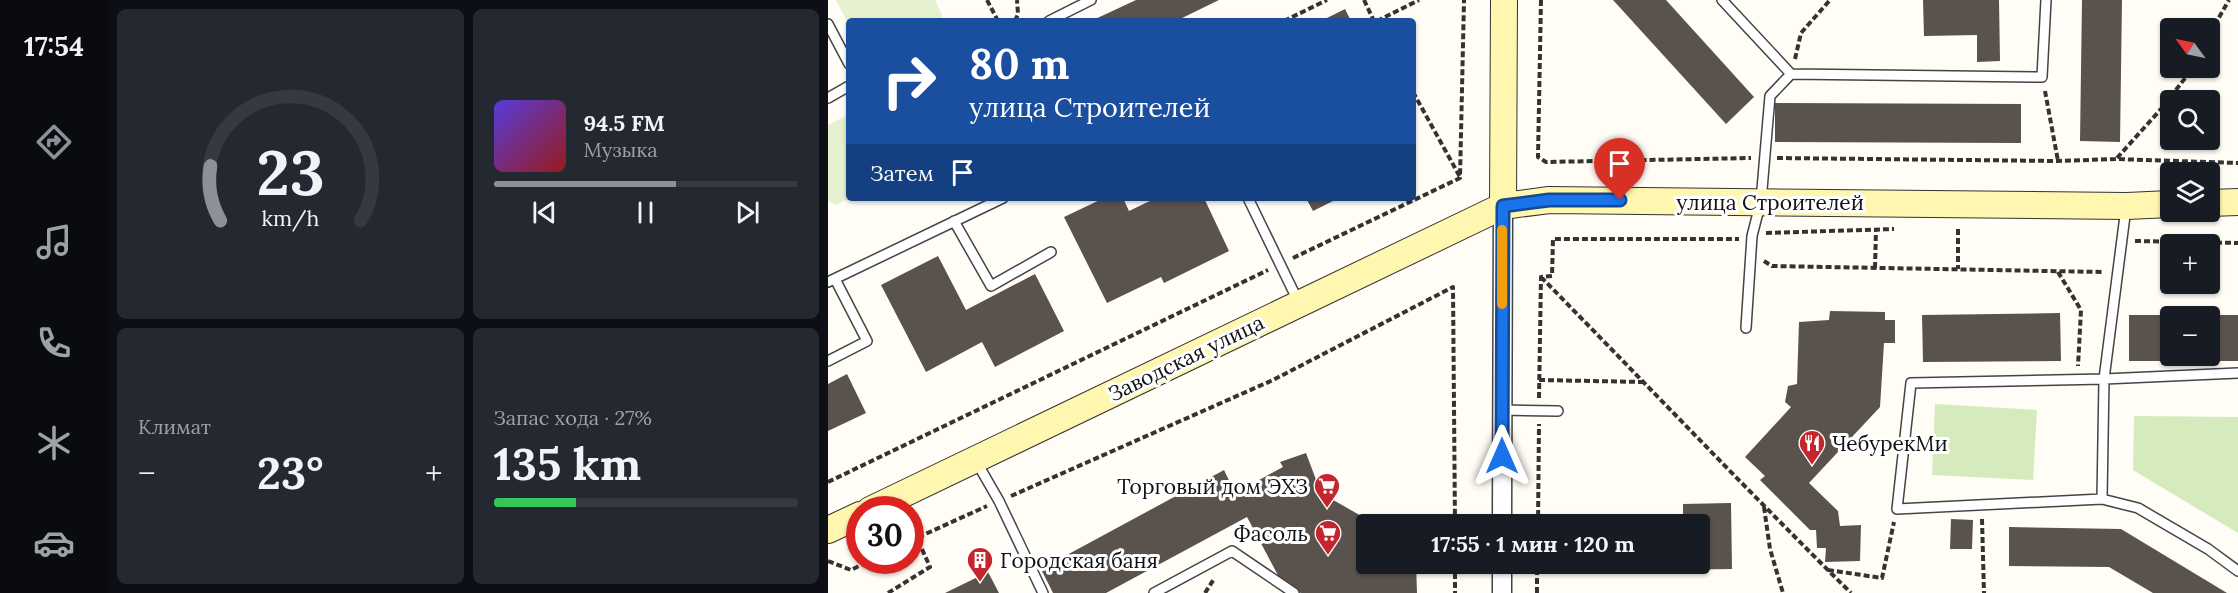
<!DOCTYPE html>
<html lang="ru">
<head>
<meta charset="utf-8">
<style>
  :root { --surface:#171b24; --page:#242831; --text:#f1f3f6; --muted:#9ea1a6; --line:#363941; --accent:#8c9099 }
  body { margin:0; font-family:Lora,serif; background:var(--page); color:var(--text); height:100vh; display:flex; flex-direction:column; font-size:22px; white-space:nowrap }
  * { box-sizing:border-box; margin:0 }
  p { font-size:20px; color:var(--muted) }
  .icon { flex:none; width:33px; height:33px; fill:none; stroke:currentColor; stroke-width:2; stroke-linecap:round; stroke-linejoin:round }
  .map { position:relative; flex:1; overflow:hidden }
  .sheet { display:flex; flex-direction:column; gap:9px; padding:9px; background:#0d0f14; width:720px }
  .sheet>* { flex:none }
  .hud { position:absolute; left:18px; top:18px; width:570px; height:183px; border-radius:6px; box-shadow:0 2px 4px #0004; background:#1a4fa0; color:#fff; overflow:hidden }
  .needle { width:39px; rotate:303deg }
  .fabs { position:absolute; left:1332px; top:18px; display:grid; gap:12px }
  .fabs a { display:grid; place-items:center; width:60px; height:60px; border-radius:6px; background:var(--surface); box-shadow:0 2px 4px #0004; font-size:30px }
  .speed { position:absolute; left:18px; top:496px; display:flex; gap:12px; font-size:30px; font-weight:700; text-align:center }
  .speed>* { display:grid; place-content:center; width:78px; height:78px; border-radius:50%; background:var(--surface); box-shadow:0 2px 4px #0004; line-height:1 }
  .speed .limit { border:9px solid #d22; background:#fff; color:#111 }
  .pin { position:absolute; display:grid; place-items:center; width:51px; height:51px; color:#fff; margin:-62px -26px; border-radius:50% 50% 50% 0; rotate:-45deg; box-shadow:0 0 6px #0007 }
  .pin .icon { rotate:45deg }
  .me { position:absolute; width:66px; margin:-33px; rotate:0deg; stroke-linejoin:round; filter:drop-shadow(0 0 4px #0008) }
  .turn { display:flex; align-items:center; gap:21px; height:126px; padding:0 24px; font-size:27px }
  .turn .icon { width:78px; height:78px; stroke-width:2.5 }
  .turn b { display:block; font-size:42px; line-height:51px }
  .then { display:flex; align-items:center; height:57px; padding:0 24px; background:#0003; gap:12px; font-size:22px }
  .big { font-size:45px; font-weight:800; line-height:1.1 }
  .sheet .card { flex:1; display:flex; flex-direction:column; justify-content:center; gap:9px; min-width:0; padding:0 21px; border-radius:9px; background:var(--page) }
  .sheet .dial { align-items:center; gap:0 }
  .dial svg { height:156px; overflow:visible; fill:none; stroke:var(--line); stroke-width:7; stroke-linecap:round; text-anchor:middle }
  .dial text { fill:var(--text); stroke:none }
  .song { display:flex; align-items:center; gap:18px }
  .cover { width:72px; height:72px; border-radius:9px; background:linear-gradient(135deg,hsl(250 70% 55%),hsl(0 70% 35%)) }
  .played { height:6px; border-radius:3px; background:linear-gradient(90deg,var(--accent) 60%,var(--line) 60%) }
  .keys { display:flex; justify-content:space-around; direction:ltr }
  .heat { display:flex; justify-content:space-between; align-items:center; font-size:33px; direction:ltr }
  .charge { height:9px; border-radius:4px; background:linear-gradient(90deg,#34c759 27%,var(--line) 0) }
  .sheet .tiles { flex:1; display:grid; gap:9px; grid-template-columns:repeat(2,1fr) }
  .trip { position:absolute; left:528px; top:514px; width:354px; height:60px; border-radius:6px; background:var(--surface); box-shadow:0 2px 4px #0004; font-weight:800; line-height:60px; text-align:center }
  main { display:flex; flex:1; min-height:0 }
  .menu { display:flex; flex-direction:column; width:108px; justify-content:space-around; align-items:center; background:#090b0e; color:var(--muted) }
  .menu .icon { width:42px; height:42px }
  .menu .active { color:var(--accent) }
  .menu b { font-size:27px; color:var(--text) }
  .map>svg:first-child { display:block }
  .green { fill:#d5ebbd }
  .pitch { fill:#e6f2cf }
  .building { fill:#5a524d }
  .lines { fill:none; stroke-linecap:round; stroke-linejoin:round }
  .lane-casing { stroke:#444; stroke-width:12 }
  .street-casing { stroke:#444; stroke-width:21 }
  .secondary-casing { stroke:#333; stroke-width:28 }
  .path { stroke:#333; stroke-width:4; stroke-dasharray:6 3; stroke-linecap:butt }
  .lane { stroke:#fff; stroke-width:9 }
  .street { stroke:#fff; stroke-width:18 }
  .secondary { stroke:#fff6b0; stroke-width:26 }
  .route-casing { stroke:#114b97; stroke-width:15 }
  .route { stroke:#1a73e8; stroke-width:10 }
  .slow { stroke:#f59e0b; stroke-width:10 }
  .labels { text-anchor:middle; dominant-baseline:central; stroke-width:6; stroke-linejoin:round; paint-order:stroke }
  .street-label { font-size:21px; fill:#111; stroke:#fff }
  .poi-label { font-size:21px; fill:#111; stroke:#fff; text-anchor:start }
</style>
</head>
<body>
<main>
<nav class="menu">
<b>17:54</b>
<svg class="icon active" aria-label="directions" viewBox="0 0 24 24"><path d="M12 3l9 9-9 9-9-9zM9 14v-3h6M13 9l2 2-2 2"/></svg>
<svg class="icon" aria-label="music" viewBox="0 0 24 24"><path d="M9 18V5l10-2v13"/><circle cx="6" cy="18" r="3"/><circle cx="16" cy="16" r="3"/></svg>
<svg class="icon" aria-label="phone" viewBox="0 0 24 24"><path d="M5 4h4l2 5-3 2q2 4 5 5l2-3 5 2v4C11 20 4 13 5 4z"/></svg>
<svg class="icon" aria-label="climate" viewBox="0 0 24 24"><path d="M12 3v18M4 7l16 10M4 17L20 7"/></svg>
<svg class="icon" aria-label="car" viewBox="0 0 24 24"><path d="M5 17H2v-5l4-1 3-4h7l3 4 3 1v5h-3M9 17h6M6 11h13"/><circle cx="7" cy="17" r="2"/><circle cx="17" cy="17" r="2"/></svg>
</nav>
<section class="sheet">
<div class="tiles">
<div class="card dial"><svg viewBox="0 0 100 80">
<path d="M14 69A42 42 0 1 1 86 69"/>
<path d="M14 69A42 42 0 0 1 9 41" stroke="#8c9099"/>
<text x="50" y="56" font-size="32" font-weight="700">23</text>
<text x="50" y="72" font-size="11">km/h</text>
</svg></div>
<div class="card">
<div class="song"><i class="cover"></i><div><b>94.5 FM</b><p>Музыка</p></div></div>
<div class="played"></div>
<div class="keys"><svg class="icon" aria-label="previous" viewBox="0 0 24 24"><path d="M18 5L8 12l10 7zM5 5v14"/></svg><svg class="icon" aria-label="pause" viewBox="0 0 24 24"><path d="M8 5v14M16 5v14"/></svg><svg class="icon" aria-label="next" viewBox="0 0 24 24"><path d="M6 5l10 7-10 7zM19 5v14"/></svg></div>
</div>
<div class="card"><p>Климат</p>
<div class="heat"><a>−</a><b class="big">23°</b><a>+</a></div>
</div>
<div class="card"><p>Запас хода · 27%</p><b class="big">135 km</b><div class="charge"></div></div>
</div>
</section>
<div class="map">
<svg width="1410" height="593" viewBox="0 0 1410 593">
  <rect width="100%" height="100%" fill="#fffdf5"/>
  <path class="green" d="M1107 404 1209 410 1205 480 1104 475Z
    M1306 416 1410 417V533L1305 470Z"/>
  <path class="pitch" d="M8 0H107L114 15 113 21H21V25Z
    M21 114 22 198 8 205 0 201V125Z"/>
  <path class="building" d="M308 0H391L348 21H263Z
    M785 0H838L926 97 898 124Z
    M1095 0H1171L1172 61 1149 62V35L1096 36Z
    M1254 0H1294L1292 142 1252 141Z
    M517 9 523 21H493Z
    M947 103 1193 104V143L947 142Z
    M276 198H295L301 211 328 198H376L401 251 336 283 333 277 279 303 236 217Z
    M478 198H511L485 211Z
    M110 256 138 310 207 274 236 331 167 367 154 342 98 372 53 285Z
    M1002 311 1057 312V320H1067V343H1056L1052 407 981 483 1010 511 1012 526 1033 525 1032 561 997 562 998 548H989L988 530H982L932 480 937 476 917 457 963 407 957 402 960 386 969 384 971 322 1001 320Z
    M1232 313 1233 361 1095 362 1094 315Z
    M1301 315H1342V356H1382V315H1410V361H1301Z
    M19 374 38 413 0 431V384Z
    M478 453 493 493 549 525H538V564H588L589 593H473L453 581 419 517 278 593H225L213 569 396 470 407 493 455 467 452 462Z
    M903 503 904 569 756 571V564H872V525H855V504Z
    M1123 519 1145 520 1144 549H1122Z
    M835 522V525H783V523Z
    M1181 527 1293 529 1399 593H1325L1281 567 1181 566Z
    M160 572 171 593H117Z"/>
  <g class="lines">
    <g class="lane-casing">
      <path id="lane" d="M894 0 963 74 1214 77 1218 0
        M221 21 263 0
        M0 24 21 64
        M0 98 21 86
        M420 198 470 301
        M1298 208 1276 379 1274 499 1069 509 1083 383 1276 379 1410 373
        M126 221 163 286 223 252
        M0 282 175 198
        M918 328 924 236 933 201 942 96 963 74
        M0 361 39 341 7 279
        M674 410 730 411
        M148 461 171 501 215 593
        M1274 499 1310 508 1380 549 1410 571
        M326 593 404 551 466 593"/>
    </g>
    <g class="street-casing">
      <path id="street" d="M674 525 675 206
        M674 593V564"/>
    </g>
    <g class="secondary-casing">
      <path id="secondary" d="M1382 203 1410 202
        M675 206 676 0
        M42 510 675 206 721 200 1299 206 1342 204
        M0 530 32 515"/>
    </g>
    <path class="path" d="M159 0 170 21
      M536 0 546 21
      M713 0 710 157 718 162 923 158
      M187 21 190 14 189 0
      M456 21 499 0
      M549 21 591 0
      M1382 33 1401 0
      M967 59 973 33 1002 0
      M1217 91 1230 161
      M585 92 632 177
      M949 158 1230 161 1288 159 1410 163
      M1289 158 1333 109 1365 68
      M1130 229V269
      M938 233 1066 229
      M1307 241 1410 243
      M465 258 632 178 636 0
      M936 261 944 266 1275 272
      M1047 268 1048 229
      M1230 272 1253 310 1250 366
      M713 277C817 383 918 489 1023 593
      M711 380 816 382
      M711 398 713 277 724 276 725 239H911
      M0 482 440 270
      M183 496 445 380 625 287 627 525
      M936 507 942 549 955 593
      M1154 519 1156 593
      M710 525 711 424
      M82 541 159 506
      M0 561 23 570 41 561
      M627 564V593
      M1000 570 1054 578 1066 522
      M60 593 102 567 89 538
      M377 593 386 579
      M709 593V564"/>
    <use href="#lane" class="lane"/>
    <use href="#street" class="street"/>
    <use href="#secondary" class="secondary"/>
  </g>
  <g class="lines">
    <g class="route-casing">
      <path id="route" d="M674 456 675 206 721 200H792"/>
    </g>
    <use href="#route" class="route"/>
    <path class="slow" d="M674 304V230"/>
  </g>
  <defs>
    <g id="restaurant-pin" transform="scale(1.35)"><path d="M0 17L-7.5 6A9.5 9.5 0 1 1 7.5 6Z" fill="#c4262e" stroke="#fff"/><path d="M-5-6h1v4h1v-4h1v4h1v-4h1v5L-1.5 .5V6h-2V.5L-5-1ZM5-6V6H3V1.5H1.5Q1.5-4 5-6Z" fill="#fff"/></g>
    <g id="supermarket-pin" transform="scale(1.35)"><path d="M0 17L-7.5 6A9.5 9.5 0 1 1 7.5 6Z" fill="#c4262e" stroke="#fff"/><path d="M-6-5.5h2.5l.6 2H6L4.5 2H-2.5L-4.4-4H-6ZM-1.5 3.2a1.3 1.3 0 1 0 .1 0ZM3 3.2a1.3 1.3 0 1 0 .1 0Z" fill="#fff"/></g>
    <g id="building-pin" transform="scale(1.35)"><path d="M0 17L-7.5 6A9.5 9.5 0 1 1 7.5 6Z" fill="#c4262e" stroke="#fff"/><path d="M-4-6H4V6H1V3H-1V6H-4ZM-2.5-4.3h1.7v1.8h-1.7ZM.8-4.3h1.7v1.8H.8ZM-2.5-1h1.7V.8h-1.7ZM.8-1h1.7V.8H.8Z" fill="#fff"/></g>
  </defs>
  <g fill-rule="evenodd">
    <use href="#restaurant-pin" x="984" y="443"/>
    <use href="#supermarket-pin" x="499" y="486"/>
    <use href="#supermarket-pin" x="500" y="533"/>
    <use href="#building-pin" x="152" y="560"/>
  </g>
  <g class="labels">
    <g class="street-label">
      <text x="942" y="202">улица Строителей</text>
      <text transform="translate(358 358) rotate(-26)">Заводская улица</text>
    </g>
    <g class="poi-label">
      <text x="1004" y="443">ЧебурекМи</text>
      <text x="480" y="486" text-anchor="end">Торговый дом ЭХЗ</text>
      <text x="480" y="533" text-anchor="end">Фасоль</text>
      <text x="172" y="560">Городская баня</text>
    </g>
  </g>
</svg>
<div class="fabs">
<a><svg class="needle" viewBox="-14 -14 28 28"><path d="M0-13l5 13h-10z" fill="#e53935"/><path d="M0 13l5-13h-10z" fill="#9ea1a6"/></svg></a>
<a><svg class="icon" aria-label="search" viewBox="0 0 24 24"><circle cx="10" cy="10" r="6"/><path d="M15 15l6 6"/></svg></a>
<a><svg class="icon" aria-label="layers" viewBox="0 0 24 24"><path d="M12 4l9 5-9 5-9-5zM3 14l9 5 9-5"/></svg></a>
<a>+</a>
<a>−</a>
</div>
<div class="speed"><div class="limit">30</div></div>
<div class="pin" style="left:792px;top:200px;background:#d93025"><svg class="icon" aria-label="arrive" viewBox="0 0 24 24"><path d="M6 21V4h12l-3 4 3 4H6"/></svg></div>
<svg class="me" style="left:674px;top:456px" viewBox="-20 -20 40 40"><path d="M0-17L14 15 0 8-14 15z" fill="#1a73e8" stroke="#fff" stroke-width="4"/></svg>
<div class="trip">17:55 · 1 мин · 120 m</div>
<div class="hud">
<div class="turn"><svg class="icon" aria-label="right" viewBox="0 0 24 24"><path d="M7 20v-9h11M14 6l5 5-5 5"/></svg><div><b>80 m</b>улица Строителей</div></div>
<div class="then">Затем<svg class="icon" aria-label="arrive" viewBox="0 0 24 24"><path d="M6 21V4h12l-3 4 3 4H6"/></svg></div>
</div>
</div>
</main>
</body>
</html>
